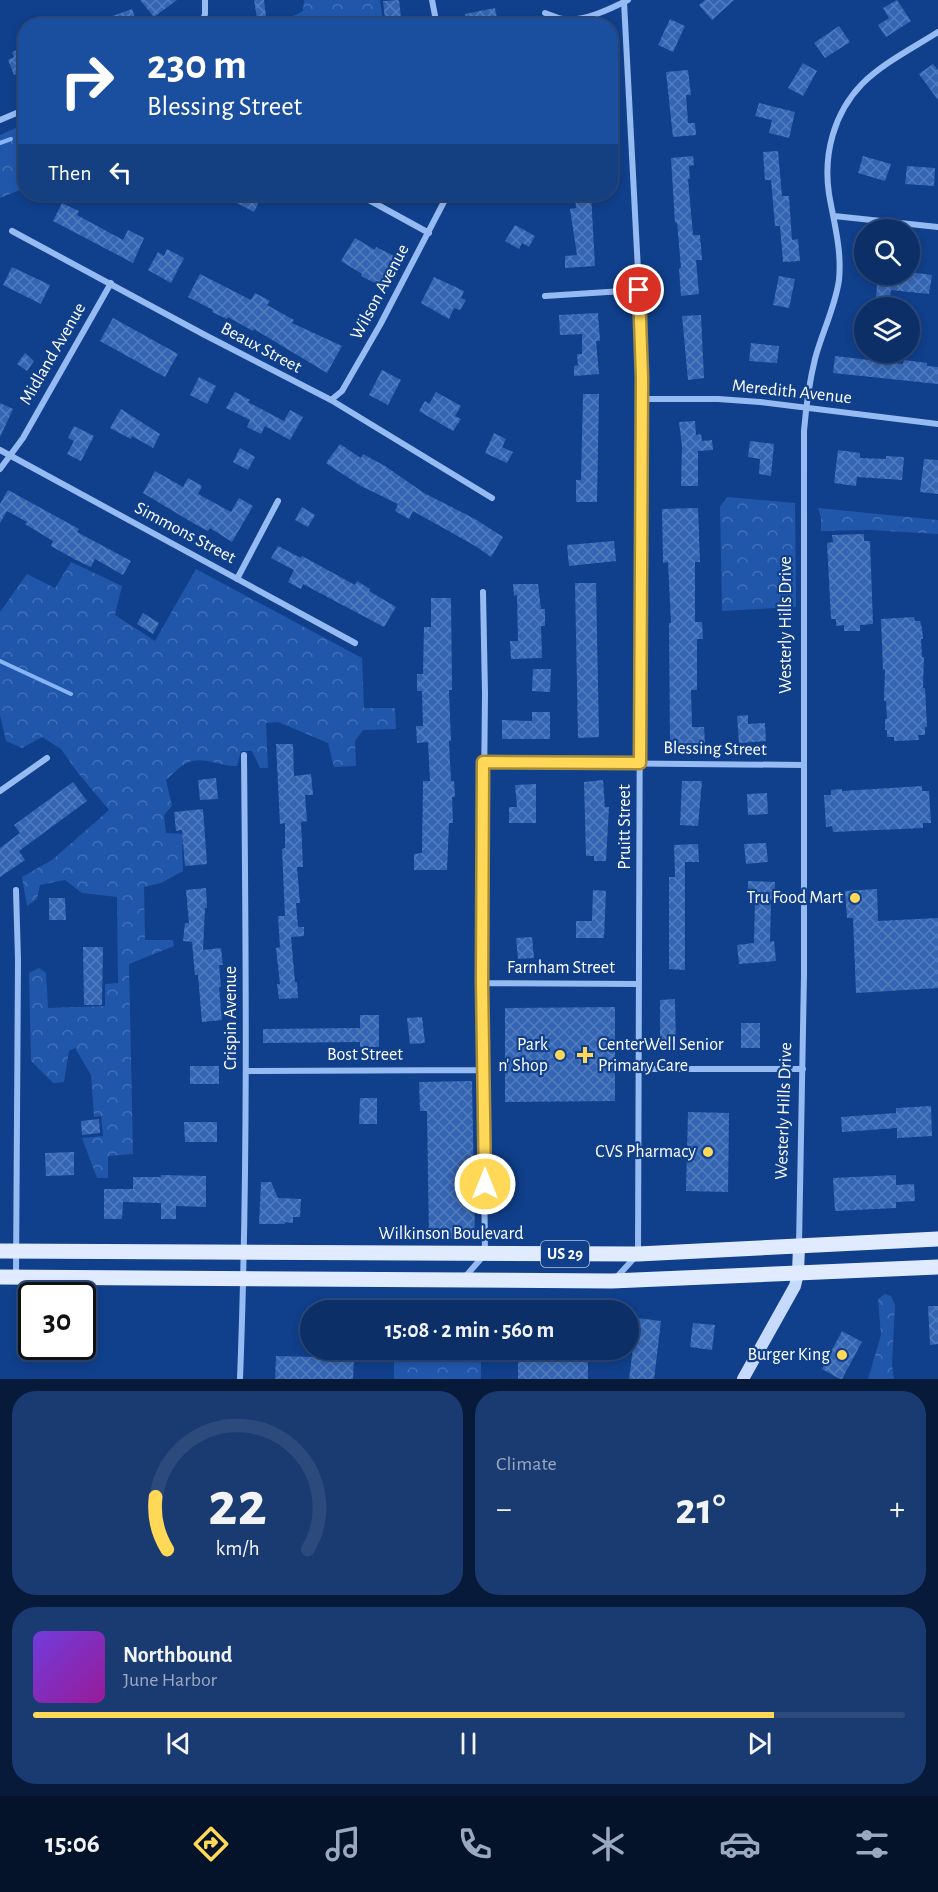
<!DOCTYPE html>
<html lang="en">
<head>
<meta charset="utf-8">
<style>
  :root { --surface:#0c2f68; --page:#1a3b71; --text:#f1f3f6; --muted:#9aa9c0; --line:#2c4a7c; --accent:#ffd857 }
  body { margin:0; font-family:"Alegreya Sans",sans-serif; background:var(--page); color:var(--text); height:100vh; display:flex; flex-direction:column; font-size:22px; white-space:nowrap }
  * { box-sizing:border-box; margin:0 }
  p { font-size:20px; color:var(--muted) }
  .icon { flex:none; width:33px; height:33px; fill:none; stroke:currentColor; stroke-width:2; stroke-linecap:round; stroke-linejoin:round }
  .map { position:relative; height:1379px; overflow:hidden }
  .drawer { display:flex; flex-direction:column; gap:12px; padding:12px; background:#071a39; flex:1 }
  .drawer>* { flex:none }
  .guide { position:absolute; left:18px; top:18px; width:600px; height:183px; border-radius:24px; box-shadow:0 3px 9px #0003,0 0 0 2px var(--line); background:#1a4fa0; color:#fff; overflow:hidden }
  .fabs { position:absolute; left:854px; top:219px; display:grid; gap:12px }
  .fabs a { display:grid; place-items:center; width:66px; height:66px; border-radius:50%; background:var(--surface); box-shadow:0 3px 9px #0003,0 0 0 2px var(--line); font-size:30px }
  .speed { position:absolute; left:18px; top:1282px; display:flex; gap:12px; font-size:30px; font-weight:700; text-align:center }
  .speed>* { display:grid; place-content:center; width:78px; height:78px; border-radius:50%; background:var(--surface); box-shadow:0 3px 9px #0003,0 0 0 2px var(--line); line-height:1 }
  .speed .limit { border:3px solid #111; border-radius:9px; background:#fff; color:#111 }
  .pin { position:absolute; display:grid; place-items:center; width:51px; height:51px; color:#fff; margin:-26px; border:3px solid #fff; border-radius:50%; box-shadow:0 2px 6px #0007 }
  .me { position:absolute; width:66px; margin:-33px; rotate:0deg; stroke-linejoin:round; filter:drop-shadow(0 0 4px #0008) }
  .turn { display:flex; align-items:center; gap:21px; height:126px; padding:0 30px; font-size:27px }
  .turn .icon { width:78px; height:78px; stroke-width:2.5 }
  .turn b { display:block; font-size:42px; line-height:51px }
  .then { display:flex; align-items:center; height:57px; padding:0 30px; background:#0003; gap:12px; font-size:22px }
  .big { font-size:45px; font-weight:700; line-height:1.1 }
  .drawer .card { flex:1; display:flex; flex-direction:column; justify-content:center; gap:9px; min-width:0; padding:0 21px; border-radius:24px; background:var(--page) }
  .drawer .dial { align-items:center; gap:0 }
  .dial svg { height:156px; overflow:visible; fill:none; stroke:var(--line); stroke-width:7; stroke-linecap:round; text-anchor:middle }
  .dial text { fill:var(--text); stroke:none }
  .song { display:flex; align-items:center; gap:18px }
  .cover { width:72px; height:72px; border-radius:9px; background:linear-gradient(135deg,hsl(260 70% 55%),hsl(300 70% 35%)) }
  .played { height:6px; border-radius:3px; background:linear-gradient(90deg,var(--accent) 85%,var(--line) 85%) }
  .keys { display:flex; justify-content:space-around; direction:ltr }
  .heat { display:flex; justify-content:space-between; align-items:center; font-size:33px; direction:ltr }
  .drawer .tiles { flex:1; display:grid; gap:12px; grid-template-columns:1fr 1fr }
  .card:last-child { grid-column:span 2 }
  .trip { position:absolute; left:300px; top:1300px; width:339px; height:60px; border-radius:30px; background:var(--surface); box-shadow:0 3px 9px #0003,0 0 0 2px var(--line); font-weight:700; line-height:60px; text-align:center }
  .dock { display:flex; height:96px; justify-content:space-around; align-items:center; background:#05132a; color:var(--muted) }
  .dock .icon { width:42px; height:42px }
  .dock .on { color:var(--accent) }
  .dock b { font-size:27px; color:var(--text) }
  .map>svg:first-child { display:block }
  .forest { fill:url(#forest-crowns) }
  .lines { fill:none; stroke-linecap:round; stroke-linejoin:round }
  .stream { stroke:#87b4f6; stroke-width:4 }
  .building { fill:url(#building-cross-hatch) }
  .minor { stroke:#96baf2; stroke-width:6 }
  .secondary { stroke:#c5dafc; stroke-width:12 }
  .primary { stroke:#e1ebff; stroke-width:15 }
  .route-casing { stroke:#a68c39; stroke-width:15 }
  .route { stroke:#ffd857; stroke-width:10 }
  .poi-dot { fill:#ffd857; stroke:#103f8b; stroke-width:2 }
  .labels { text-anchor:middle; dominant-baseline:central; stroke-width:4.5; stroke-linejoin:round; paint-order:stroke }
  .shield { fill:#103f8b; stroke:#b7c5dc; stroke-width:1.5 }
  .shield-label { font-size:16px; font-weight:bold; fill:#fff }
  .street-label { font-size:18px; fill:#fff; stroke:#103f8b }
  .poi-label { font-size:18px; fill:#fff; stroke:#103f8b; text-anchor:end }
</style>
</head>
<body>
<div class="map">
<svg width="938" height="1379" viewBox="0 0 938 1379">
  <defs>
    <pattern id="forest-crowns" width="20" height="18" patternUnits="userSpaceOnUse" patternTransform="scale(1.5)"><rect width="20" height="18" fill="#2157ab"/><path d="M2 6a3 3 0 1 1 6 0M12 15a3 3 0 1 1 6 0" fill="none" stroke="#4270b8"/></pattern>
    <pattern id="building-cross-hatch" width="8" height="8" patternUnits="userSpaceOnUse" patternTransform="scale(1.5)"><rect width="8" height="8" fill="#3465b3"/><path d="M0 0l8 8M0 8l8-8" fill="none" stroke="#527cbe"/></pattern>
  </defs>
  <rect width="100%" height="100%" fill="#103f8b"/>
  <path class="forest" d="M304 0H380L383 22 391 25H276L303 11Z
    M25 124V188L0 198V135Z
    M727 497 795 503 796 607 722 611 720 507Z
    M818 508 938 520V534L870 530 821 531V518Z
    M71 562 122 586 115 615 155 641 196 569 362 658 364 708H395L396 729 363 730 355 741 356 766 334 767 328 743 278 722 266 723 268 768H260L252 751H241L237 766C220 767 201 754 185 764 178 768 172 775 166 780L172 806 164 815 166 833 202 835V842L182 844 183 871 161 883 144 887 145 940H173L174 946 129 964 133 1154 108 1156V1178H97L82 1138 103 1136 101 1116 94 1117 91 1075 75 1048 69 1051 64 1082 53 1083 31 1061 29 973 39 968 46 973 48 1008 105 1006V984L118 983 117 897 82 893 65 880 40 885 37 899 27 906 22 877 52 860 109 810 78 773 61 749 42 737 22 748 6 741 0 715V612L27 574 55 588Z
    M885 1294 891 1296 895 1305 892 1365 894 1379H868L881 1335 878 1299Z
    M368 1304H489L487 1311H363L361 1308Z
    M388 1350H481V1379H394V1359Z"/>
  <g class="lines">
    <path class="stream" d="M0 143 11 139
      M0 661 71 694"/>
  </g>
  <path class="building" d="M140 0H177L154 17Z
    M254 0H264L266 17 257 18Z
    M399 0 401 17 385 19 383 1Z
    M705 0H734L712 20 699 5Z
    M897 0 911 21 886 37 878 25 889 18 883 8Z
    M495 8 498 23 467 26 465 14Z
    M132 9 138 26H90V24Z
    M670 19 685 26 673 52 658 45Z
    M839 26 850 42 825 58 814 43Z
    M26 46V70L14 75 8 60 14 57 12 52Z
    M803 63 817 71 803 96 788 88Z
    M933 64 938 70V100L919 74Z
    M688 70 691 95H686L688 123H695L696 135 673 137 666 72Z
    M759 103 795 112 789 138 769 133 772 120 755 116Z
    M778 151 782 196H789L792 240 798 239 800 261 783 262 780 226H775L771 180H765L763 152Z
    M693 156 694 165 689 166 690 179H688L693 235H700L702 260H696L699 294 681 296 679 269 681 268 677 222 675 223 671 158Z
    M863 156 891 164 885 181 858 173Z
    M907 166 935 168 934 186 905 184Z
    M241 194H263L254 212 237 203Z
    M575 194H591L595 266 565 268V256L577 255 570 209 576 208Z
    M62 203 79 211 77 215 123 240 128 230 144 238 133 263 53 221Z
    M515 225 535 236 529 247 522 243 519 249 505 241Z
    M355 238 375 250 376 247 394 256 379 285 361 276 362 274 341 261Z
    M167 249 184 258 171 283 148 270 158 252 164 256Z
    M12 267 50 285 41 304 3 285Z
    M909 272 932 275 929 294 891 290 890 298 876 297 878 274H909Z
    M200 274 251 300 255 293 270 301 267 305 294 320 292 323 342 346 327 373 254 329 253 331 228 317 227 319 212 312 213 310 188 297Z
    M779 276 795 279 789 308 773 305Z
    M434 277 464 291 461 298 466 300 460 310 454 308 449 319 421 303Z
    M598 313 600 341H596L599 374 574 376V366L578 365 577 354H582V334L560 335 559 315Z
    M701 315 704 378 688 380 682 316Z
    M113 318 178 354 165 377 100 341Z
    M751 343 779 346 777 363 749 361Z
    M25 353 34 361 27 371 17 364Z
    M835 356 903 364 904 360 927 363V366L938 367V384L833 373Z
    M382 370 401 380 388 405 369 395Z
    M199 377 216 386 207 404 190 395Z
    M235 392 250 400 248 402 284 421 290 410 303 417 290 440 265 426 261 434 247 427 250 420 226 408Z
    M436 392 461 406 455 416 461 419 453 431 419 411 425 401 429 404Z
    M583 394H599L597 502H576V480H581Z
    M0 403 13 409 0 437Z
    M121 409 160 434 153 448 132 436 131 439 110 428Z
    M695 421 696 435 701 434 702 441 712 440 713 450 698 451V486H681L682 446 679 422Z
    M74 426 94 436 81 461 67 454 74 441 68 438Z
    M494 433 506 439 502 447 513 452 507 463 485 453Z
    M750 441 774 444 771 476 759 474 760 459 748 457Z
    M340 444 361 458 363 454 385 466 424 493 475 519 503 537 491 557 477 547 413 511 409 519 395 511 398 504 361 486 326 463Z
    M240 448 255 457 248 470 233 462Z
    M838 450 860 453V458L886 459V456L904 457 902 480 857 477 856 486 834 483Z
    M924 459 938 460V494L920 492Z
    M155 471 183 487 188 478 202 486 198 494 231 512 239 498 253 506 232 542 210 528 208 531 193 523 143 493Z
    M8 490 79 529 77 532 131 561 123 575 95 559 91 567 76 560 51 546 53 541 25 524 27 522 7 511 0 523V504Z
    M302 507 315 515 308 527 295 520Z
    M698 508 700 562H695V622H702L703 639H697V690H691L692 727H704L705 743 670 744 669 623H671L668 562 663 563 662 509Z
    M864 534V541H870L873 624 860 625V631H844V625L836 626V619H831L827 543 833 542 832 535Z
    M614 541 616 561 569 566 567 545Z
    M278 546 301 558 302 556 355 585 357 581 370 589 369 591 396 607 384 627 303 584 301 589 288 582 294 570 271 558Z
    M575 583H596L599 737 578 738Z
    M513 584H538L541 609H545V626H541L542 658 511 659 510 641H518L517 595 514 596Z
    M431 598H451L452 690H449L451 741H449L451 781H454L455 797H452L453 823H449L447 870H414V854L422 853 423 781H430L428 742 417 743 416 726H423L422 691H417V674H423L424 627H431Z
    M143 613 159 623 153 634 137 624Z
    M914 617 915 621H920L922 628 923 639H921L922 657H924L923 688H925L927 727H925V735H918L919 740 894 741V737H887V730H885V719H887L886 701H884L885 669 883 670 881 619Z
    M533 669H551L550 692 532 691Z
    M532 712H550V739H502V720L532 721Z
    M748 715V724L765 723 766 741 739 743 737 716Z
    M276 744H293L294 776 311 774 313 795H305L307 821 301 822 303 867H297L300 903H296L298 927H304V936L291 937 295 982H297L298 998 279 999 277 984H280L276 948 280 947 278 916H285L282 849 285 848V823L280 824Z
    M216 778 218 799 200 800 198 780Z
    M603 780 605 807H609L606 861H594V856H586L584 782Z
    M682 781H702L698 826 680 825Z
    M73 782 87 801 19 851 25 860 0 877V848L20 833 14 825Z
    M536 784V823H509V807H517L515 785Z
    M922 786V791H929L931 823H923V828L833 832 832 826 826 827 824 795H831V790L842 789V791Z
    M767 793 768 814 748 815 747 794Z
    M203 809 207 864 185 866 182 830 176 831 174 812Z
    M766 843 768 862 746 864 744 844Z
    M698 844 699 862H685V970L669 969V877H675L674 845Z
    M748 881 775 882 774 900H771L770 942 774 941 776 961 739 964 737 945 754 943 755 900 748 899Z
    M206 888 207 908H205L203 950 221 948 223 965H219L221 987H219L222 1020 202 1022 198 975H195L192 942 183 941 185 923H189L186 890Z
    M877 889 878 921 938 918V988L856 993 853 918H847L845 891Z
    M593 890 606 891 604 938H576V921H592Z
    M49 898H65L66 920H49Z
    M532 937 534 958 518 959 516 938Z
    M83 947H103L102 1005H84Z
    M675 999 676 1047H660V1000Z
    M615 1007V1101L505 1102V1008Z
    M360 1015H379V1047H360V1042L263 1043V1029L360 1028Z
    M422 1017 425 1043 410 1044 407 1018Z
    M741 1023H760V1048H741Z
    M190 1066H219V1084H190Z
    M472 1081 475 1238 429 1239 427 1111H420L419 1082Z
    M360 1098H377V1124H359Z
    M931 1106 932 1136 897 1138V1128L842 1132 841 1117 896 1113V1108Z
    M688 1112 729 1113 728 1192 686 1191Z
    M99 1119 100 1133 82 1135 81 1121Z
    M184 1122H217V1142H185Z
    M74 1152V1175L46 1176 45 1153Z
    M161 1175 206 1176V1207L176 1206V1219H161V1203L123 1202 122 1219H104V1189H133V1177H161Z
    M896 1175V1185L914 1184 915 1201 896 1202V1208L835 1211 833 1178Z
    M261 1182H271L278 1198 301 1199 300 1217H293V1223L285 1222V1224H259Z
    M928 1306H938V1344L930 1345Z
    M637 1318 661 1321 654 1379H629Z
    M693 1323 715 1325 712 1350 690 1347Z
    M842 1331 862 1342 842 1379H840L822 1369Z
    M518 1350H588V1379H518Z
    M276 1356 354 1358 353 1379H275Z"/>
  <g class="lines">
    <path class="minor" d="M432 0 437 26
      M545 13C551 15 557 18 563 19 584 22 610 9 628 0
      M201 26 205 14V0
      M0 120 26 109
      M358 194 429 233
      M834 216 938 227
      M12 231 203 334 331 400 492 498
      M545 296 639 290
      M641 399H718L760 402 938 424
      M331 400 342 391 380 325 448 194
      M0 450 355 643
      M0 469 23 438 111 283
      M237 579 278 501
      M483 762 804 765
      M0 791 47 758
      M16 890 18 960 16 1277
      M482 983 639 984
      M640 1069H803
      M246 1071 484 1070
      M799 1245 804 975V431C806 407 809 383 815 359 822 332 835 308 839 280 842 250 834 223 829 194 823 154 834 113 862 84 883 63 913 48 938 32
      M465 1277 485 1254 482 983 485 694 483 592
      M615 1279 638 1254 641 378 639 290 624 2
      M240 1379C248 1171 246 963 244 755"/>
    <path class="secondary" d="M743 1379 795 1286 798 1273 799 1246"/>
    <path class="primary" d="M0 1251 638 1254 938 1239
      M0 1277 612 1281 938 1267"/>
  </g>
  <g class="lines">
    <g class="route-casing">
      <path id="route" d="M485 1184 482 982 483 762 640 763 642 378 639 290"/>
    </g>
    <use href="#route" class="route"/>
  </g>
  <g class="poi-dot">
    <circle cx="855" cy="898" r="6"/>
    <circle cx="560" cy="1055" r="6"/>
    <path d="M582 1046h6v6h6v6h-6v6h-6v-6h-6v-6h6z"/>
    <circle cx="708" cy="1152" r="6"/>
    <circle cx="842" cy="1355" r="6"/>
  </g>
  <g class="labels">
    <rect class="shield" x="541" y="1241" width="48" height="26" rx="4.5"/>
    <g class="shield-label">
      <text x="565" y="1254">US 29</text>
    </g>
    <g class="street-label">
      <text transform="translate(380 292) rotate(-62)">Wilson Avenue</text>
      <text transform="translate(261 348) rotate(28)">Beaux Street</text>
      <text transform="translate(53 354) rotate(-60)">Midland Avenue</text>
      <text transform="translate(792 392) rotate(6)">Meredith Avenue</text>
      <text transform="translate(185 533) rotate(28)">Simmons Street</text>
      <text transform="translate(786 625) rotate(-90)">Westerly Hills Drive</text>
      <text transform="translate(715 749) rotate(1)">Blessing Street</text>
      <text transform="translate(625 827) rotate(-90)">Pruitt Street</text>
      <text x="561" y="968">Farnham Street</text>
      <text transform="translate(231 1018) rotate(-90)">Crispin Avenue</text>
      <text x="365" y="1055">Bost Street</text>
      <text transform="translate(784 1111) rotate(-88)">Westerly Hills Drive</text>
      <text x="451" y="1234">Wilkinson Boulevard</text>
    </g>
    <g class="poi-label">
      <text x="843" y="898">Tru Food Mart</text>
      <text x="548" y="1045">Park<tspan x="548" dy="21">n' Shop</tspan></text>
      <text x="598" y="1045" text-anchor="start">CenterWell Senior<tspan x="598" dy="21">Primary Care</tspan></text>
      <text x="696" y="1152">CVS Pharmacy</text>
      <text x="830" y="1355">Burger King</text>
    </g>
  </g>
</svg>
<div class="fabs">
<a><svg class="icon" aria-label="search" viewBox="0 0 24 24"><circle cx="10" cy="10" r="6"/><path d="M15 15l6 6"/></svg></a>
<a><svg class="icon" aria-label="layers" viewBox="0 0 24 24"><path d="M12 4l9 5-9 5-9-5zM3 14l9 5 9-5"/></svg></a>
</div>
<div class="speed"><div class="limit">30</div></div>
<div class="pin" style="left:639px;top:290px;background:#d93025"><svg class="icon" aria-label="arrive" viewBox="0 0 24 24"><path d="M6 21V4h12l-3 4 3 4H6"/></svg></div>
<svg class="me" style="left:485px;top:1184px" viewBox="-20 -20 40 40"><circle r="17" fill="#ffd857" stroke="#fff" stroke-width="3"/><path d="M0-11L8 9 0 5-8 9z" fill="#fff"/></svg>
<div class="trip">15:08 · 2 min · 560 m</div>
<div class="guide">
<div class="turn"><svg class="icon" aria-label="right" viewBox="0 0 24 24"><path d="M7 20v-9h11M14 6l5 5-5 5"/></svg><div><b>230 m</b>Blessing Street</div></div>
<div class="then">Then<svg class="icon" aria-label="left" viewBox="0 0 24 24"><path d="M17 20v-9H6M10 6l-5 5 5 5"/></svg></div>
</div>
</div>
<section class="drawer">
<div class="tiles">
<div class="card dial"><svg viewBox="0 0 100 80">
<path d="M14 69A42 42 0 1 1 86 69"/>
<path d="M14 69A42 42 0 0 1 8 42" stroke="#ffd857"/>
<text x="50" y="56" font-size="32" font-weight="700">22</text>
<text x="50" y="72" font-size="11">km/h</text>
</svg></div>
<div class="card"><p>Climate</p>
<div class="heat"><a>−</a><b class="big">21°</b><a>+</a></div>
</div>
<div class="card">
<div class="song"><i class="cover"></i><div><b>Northbound</b><p>June Harbor</p></div></div>
<div class="played"></div>
<div class="keys"><svg class="icon" aria-label="previous" viewBox="0 0 24 24"><path d="M18 5L8 12l10 7zM5 5v14"/></svg><svg class="icon" aria-label="pause" viewBox="0 0 24 24"><path d="M8 5v14M16 5v14"/></svg><svg class="icon" aria-label="next" viewBox="0 0 24 24"><path d="M6 5l10 7-10 7zM19 5v14"/></svg></div>
</div>
</div>
</section>
<nav class="dock">
<b>15:06</b>
<svg class="icon on" aria-label="directions" viewBox="0 0 24 24"><path d="M12 3l9 9-9 9-9-9zM9 14v-3h6M13 9l2 2-2 2"/></svg>
<svg class="icon" aria-label="music" viewBox="0 0 24 24"><path d="M9 18V5l10-2v13"/><circle cx="6" cy="18" r="3"/><circle cx="16" cy="16" r="3"/></svg>
<svg class="icon" aria-label="phone" viewBox="0 0 24 24"><path d="M5 4h4l2 5-3 2q2 4 5 5l2-3 5 2v4C11 20 4 13 5 4z"/></svg>
<svg class="icon" aria-label="climate" viewBox="0 0 24 24"><path d="M12 3v18M4 7l16 10M4 17L20 7"/></svg>
<svg class="icon" aria-label="car" viewBox="0 0 24 24"><path d="M5 17H2v-5l4-1 3-4h7l3 4 3 1v5h-3M9 17h6M6 11h13"/><circle cx="7" cy="17" r="2"/><circle cx="17" cy="17" r="2"/></svg>
<svg class="icon" aria-label="filters" viewBox="0 0 24 24"><path d="M4 7h16M4 17h16"/><circle cx="9" cy="7" r="2"/><circle cx="15" cy="17" r="2"/></svg>
</nav>
</body>
</html>
